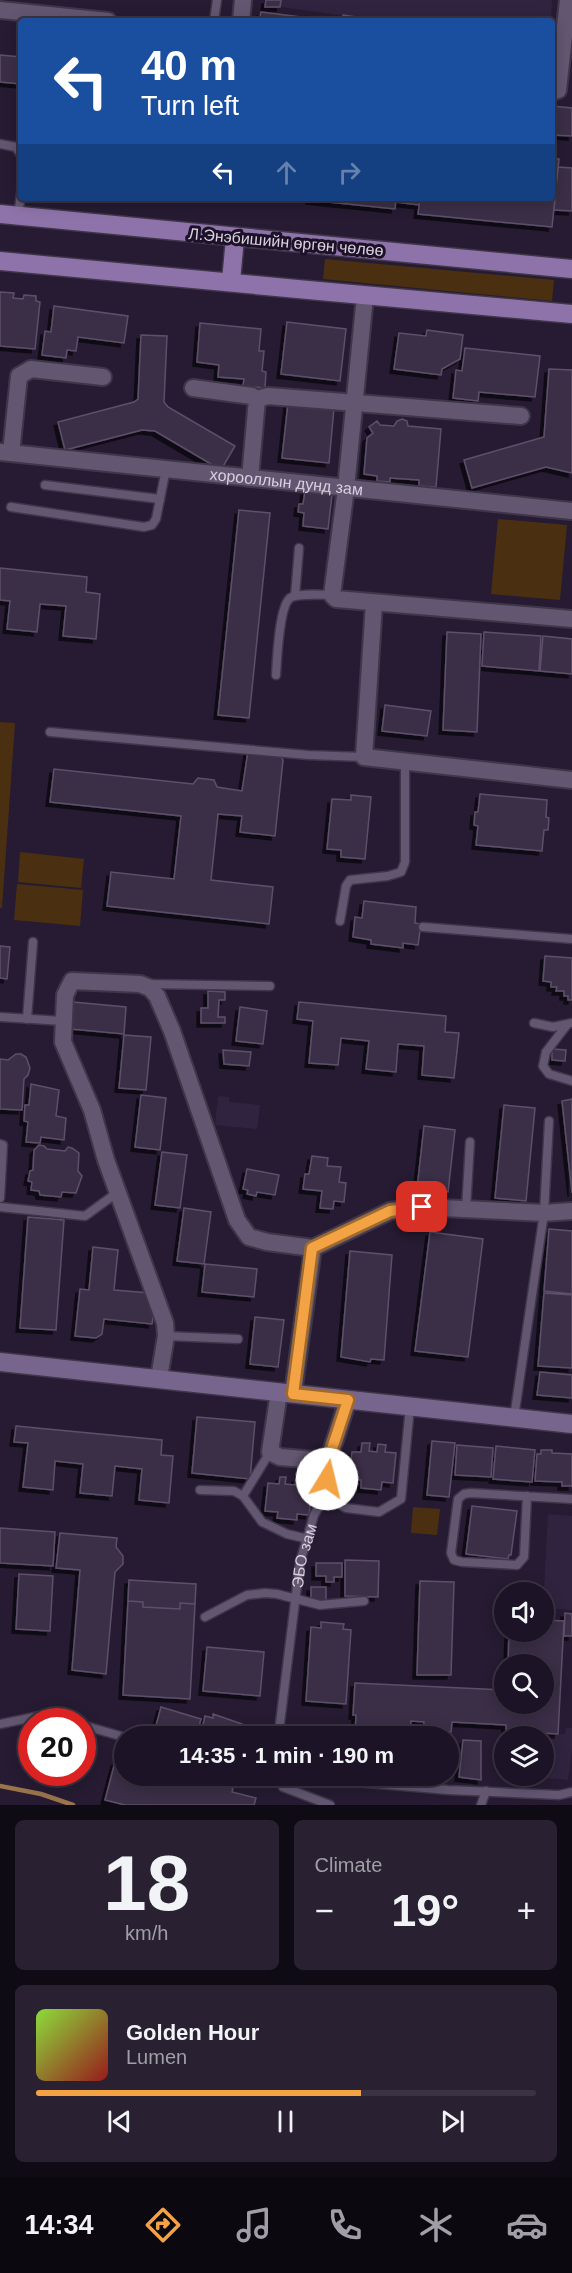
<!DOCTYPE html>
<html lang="en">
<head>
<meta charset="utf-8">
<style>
  :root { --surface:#1c1426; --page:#292132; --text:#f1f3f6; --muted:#a09ea7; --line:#3a3343; --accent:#f4a344 }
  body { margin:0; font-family:Helvetica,sans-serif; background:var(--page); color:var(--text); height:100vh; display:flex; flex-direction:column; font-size:22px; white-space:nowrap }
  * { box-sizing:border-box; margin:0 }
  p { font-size:20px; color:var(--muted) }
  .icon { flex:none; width:33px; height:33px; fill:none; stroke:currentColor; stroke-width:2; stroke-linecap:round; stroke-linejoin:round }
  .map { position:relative; height:1805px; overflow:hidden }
  .side { display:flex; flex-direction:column; gap:15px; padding:15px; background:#0f0b15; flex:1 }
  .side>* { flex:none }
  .banner { position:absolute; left:18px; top:18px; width:537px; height:183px; border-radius:6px; box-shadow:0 3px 15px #0003,0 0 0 2px var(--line); background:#1a4fa0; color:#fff; overflow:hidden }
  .buttons { position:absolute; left:494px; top:1582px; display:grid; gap:12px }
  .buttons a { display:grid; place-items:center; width:60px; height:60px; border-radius:50%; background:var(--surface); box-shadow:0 3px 15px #0003,0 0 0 2px var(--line); font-size:30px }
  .speed { position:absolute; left:18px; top:1708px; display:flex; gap:12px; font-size:30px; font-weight:700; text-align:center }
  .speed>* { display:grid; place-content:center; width:78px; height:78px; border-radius:50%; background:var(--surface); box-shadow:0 3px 15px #0003,0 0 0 2px var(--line); line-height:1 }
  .speed .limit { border:9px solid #d22; background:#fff; color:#111 }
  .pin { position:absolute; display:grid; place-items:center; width:51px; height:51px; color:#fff; margin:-26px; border-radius:12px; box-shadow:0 3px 9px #0006 }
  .me { position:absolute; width:66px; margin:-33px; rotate:9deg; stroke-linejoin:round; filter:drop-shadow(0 0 4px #0008) }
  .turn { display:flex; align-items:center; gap:21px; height:126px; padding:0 24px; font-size:27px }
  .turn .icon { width:78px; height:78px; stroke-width:2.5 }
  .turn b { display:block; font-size:42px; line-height:51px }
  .lanes { display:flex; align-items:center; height:57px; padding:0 24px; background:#0003; justify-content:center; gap:30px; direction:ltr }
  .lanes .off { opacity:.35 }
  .big { font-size:45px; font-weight:800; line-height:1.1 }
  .side .card { flex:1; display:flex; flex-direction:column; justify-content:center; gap:9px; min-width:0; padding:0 21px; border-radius:9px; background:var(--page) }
  .side .dial { align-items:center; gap:0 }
  .dial b { font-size:78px; line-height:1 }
  .song { display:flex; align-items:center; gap:18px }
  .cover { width:72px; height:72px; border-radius:9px; background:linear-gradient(135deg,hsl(90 70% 55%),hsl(0 70% 35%)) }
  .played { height:6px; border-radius:3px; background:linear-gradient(90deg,var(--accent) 65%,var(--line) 65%) }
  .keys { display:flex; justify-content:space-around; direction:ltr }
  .heat { display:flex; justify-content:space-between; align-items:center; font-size:33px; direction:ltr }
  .side .tiles { flex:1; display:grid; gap:15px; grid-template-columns:1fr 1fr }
  .card:last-child { grid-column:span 2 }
  .trip { position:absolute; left:114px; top:1726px; width:345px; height:60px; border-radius:30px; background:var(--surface); box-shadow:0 3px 15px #0003,0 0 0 2px var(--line); font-weight:800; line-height:60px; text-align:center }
  .dock { display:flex; height:96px; justify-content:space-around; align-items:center; background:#0b080f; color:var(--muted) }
  .dock .icon { width:42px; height:42px }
  .dock .active { color:var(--accent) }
  .dock b { font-size:27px; color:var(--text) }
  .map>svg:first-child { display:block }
  .built { fill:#30233f }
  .green { fill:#4a3011 }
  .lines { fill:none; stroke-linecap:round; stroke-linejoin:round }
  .stream { stroke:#9a754b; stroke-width:4.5 }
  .building { fill:#3a2e47; stroke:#5d506b; stroke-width:1.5; filter:url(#shadow) }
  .lane-casing { stroke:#3f3649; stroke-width:11 }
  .street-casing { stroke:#3f3649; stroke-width:20 }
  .secondary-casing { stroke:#3f3649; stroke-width:21 }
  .primary-casing { stroke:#3f3649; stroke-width:21 }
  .lane { stroke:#625671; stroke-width:8 }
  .street { stroke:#625671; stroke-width:16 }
  .secondary { stroke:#77658d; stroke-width:18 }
  .primary { stroke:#8d73a9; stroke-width:18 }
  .route-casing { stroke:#9f6a2c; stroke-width:15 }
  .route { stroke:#f4a344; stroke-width:10 }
  .labels { text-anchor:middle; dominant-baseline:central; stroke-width:6; stroke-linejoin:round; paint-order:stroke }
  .street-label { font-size:16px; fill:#d8d1e0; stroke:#1c1127 }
</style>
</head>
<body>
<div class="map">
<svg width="572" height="1805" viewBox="0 0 572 1805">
  <defs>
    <filter id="shadow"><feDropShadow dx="-4" dy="4" stdDeviation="0" flood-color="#0009"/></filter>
  </defs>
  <rect width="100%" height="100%" fill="#261b32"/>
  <path class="built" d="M281 0H552L551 21H385L280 7Z
    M218 1096 229 1097V1102L260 1105 257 1129 215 1125Z
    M548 1514 572 1516V1610L543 1608Z
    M566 1728H572V1750L568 1780 525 1776H543V1750H547L549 1736 565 1734Z"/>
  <path class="green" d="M325 259 554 280 552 301 323 279Z
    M498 519 567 525 560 600 491 594Z
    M0 722 15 723 2 908H0Z
    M20 852 84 859 81 888 18 882Z
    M17 884 83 890 80 926 14 920Z
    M413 1507 440 1509 437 1535 411 1533Z"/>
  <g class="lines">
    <path class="stream" d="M0 1786 41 1794 73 1805"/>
  </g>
  <path class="building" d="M266 0H281L280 7H265Z
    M261 12 317 19V21H259Z
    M343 15 376 20V21H342Z
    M0 55 21 57V84L0 82Z
    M552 106 572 108V136L552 135Z
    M552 159H559L552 227 418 214 420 198H552Z
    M558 167 572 168V211L554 210Z
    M311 198H396L395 209 310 200Z
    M396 198H420L419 205 396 202Z
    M0 292 14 293 13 298 23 299 24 295 36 296V301L40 302 35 349 0 346Z
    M54 306 128 316 124 343 78 337 76 351 67 350 66 358 42 355 45 331 51 332Z
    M287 322 346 329 340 381 281 374Z
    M200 323 261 329 259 351H264L262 371 266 372 265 388 243 386 244 379 218 377 219 365 197 362Z
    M427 330 463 335 460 359 442 369 441 375 394 369 399 333 426 336Z
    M141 335 167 336 164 402 168 407 235 446 221 470 155 431 142 430 65 450 58 422 134 402 138 399Z
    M465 348 540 356 535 397 479 392 478 401 453 398 456 370 462 371Z
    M549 369 572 370V473L546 467 472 488 464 460 544 437Z
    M288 403 334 408 329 463 282 458Z
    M402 419 407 421 408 426 441 429 436 487 419 486V480L390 478V482L377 481V476L364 474 367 438 373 433 369 427 377 421 380 425 394 426 397 421Z
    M305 491 332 495 328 529 303 526 304 513 298 512 299 504H303Z
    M239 510 270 513 249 718 218 715Z
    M0 568 87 577 86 592 100 594 96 639 63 636 66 606 40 604 37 632 7 629 10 601 0 600Z
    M447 632 481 634 477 732 443 730Z
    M484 632 541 636 539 671 482 666Z
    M543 636 572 639V674L540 671Z
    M385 705 431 711 427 736 382 731Z
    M248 751 280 755 283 760 275 836 240 832 242 816 218 814 211 880 273 887 269 924 107 906 111 872 174 879 181 816 50 802 54 769 193 784 198 778 214 780 217 787 242 791Z
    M480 794 547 800 546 817 549 818 548 830H544L542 851 476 845 478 826 474 825 475 812H478Z
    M351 795 371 797 365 859 341 857V850L327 849 332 799 351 800Z
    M364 901 416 907 415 923 421 924 418 945 403 943V948L371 944V940L353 937 355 917 362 918Z
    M0 946 10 947 7 979 0 978Z
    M545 956 572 958V1000H568V996H564V991H556L557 987H551V982L543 981Z
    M208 991 225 992V1000H219L218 1017H225V1023H201V1008H208Z
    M73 1002 126 1007 124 1034 71 1029Z
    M299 1002 446 1016 445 1032 459 1033 454 1078 422 1075 424 1046 398 1044 396 1072 366 1069 369 1041 341 1038 338 1065 309 1063 313 1021 297 1019Z
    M240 1007 267 1011 263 1044 236 1041Z
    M124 1035 151 1037 146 1090 119 1088Z
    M552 1049 566 1050 565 1061 552 1060Z
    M223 1050 251 1052 249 1066 224 1064Z
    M16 1054H21L26 1057 30 1068 28 1075 24 1079 22 1110 0 1109V1059L8 1060Z
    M31 1084 59 1090 56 1116 66 1118 64 1140 41 1137 40 1143 26 1142 28 1122 24 1121 25 1105H29Z
    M141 1095 166 1098 160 1150 135 1147Z
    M572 1099V1193L562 1101Z
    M504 1105 535 1108 526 1201 495 1198Z
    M424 1126 455 1130 448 1192 417 1189Z
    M39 1145 44 1146 47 1149 65 1151 68 1147 72 1148 79 1153 78 1171 82 1176 76 1193 62 1192 61 1197 40 1195 39 1191 31 1190 32 1182 28 1181 30 1171 33 1170 34 1150Z
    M162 1152 187 1155 180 1208 155 1205Z
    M312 1156 328 1158 327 1166 341 1167 339 1182 346 1183 344 1202 334 1201 333 1209 320 1208 322 1191 303 1189 305 1174H309Z
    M247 1169 279 1175 275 1195 257 1192 256 1196 247 1194 248 1190 243 1189Z
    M184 1208 211 1212 204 1264 177 1261Z
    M28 1217 64 1220 56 1330 20 1328Z
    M549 1229 572 1231V1294L544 1291Z
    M430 1232 483 1239 468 1357 415 1351Z
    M93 1247 118 1250 114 1290 150 1293 155 1302 152 1324 104 1319 102 1334 96 1338 75 1336 80 1289 89 1290Z
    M350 1251 392 1255 384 1360 371 1359 370 1362 341 1357Z
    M205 1264 257 1269 254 1297 202 1292Z
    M544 1293 572 1295V1368L538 1366Z
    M255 1317 284 1320 278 1367 250 1364Z
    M540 1372 572 1375V1398L537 1395Z
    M197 1417 255 1422 250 1479 192 1473Z
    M16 1426 162 1440 161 1455 173 1456 169 1503 139 1500 142 1469 115 1466 112 1496 80 1493 83 1464 55 1461 53 1490 23 1487 28 1443 14 1442Z
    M432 1441 455 1443 449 1497 427 1495Z
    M362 1443H370L369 1451 377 1452 378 1444 386 1445 385 1452 396 1453 393 1483 382 1482 381 1490 361 1488V1480L349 1479 352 1452H361Z
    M457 1445 493 1448 491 1477 455 1475Z
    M496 1446 535 1450 532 1482 493 1479Z
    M541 1450H552V1453L572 1454V1486H562V1482L535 1481 537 1454H541Z
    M280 1477H286L285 1484 295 1485 296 1478 303 1479 302 1486 312 1487 309 1515 297 1514V1520L277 1518 278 1512 265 1511 268 1483 279 1484Z
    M472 1506 517 1511 511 1555H509L508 1559 466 1554Z
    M0 1528 55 1532 53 1566 0 1563Z
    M60 1533 117 1538 116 1547 123 1556V1564L115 1572 106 1674 72 1670 80 1570 56 1568Z
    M345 1560 379 1561 378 1597 345 1596Z
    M316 1563H342V1577H334V1582H326V1576H316Z
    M19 1574 53 1576 50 1631 16 1629Z
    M129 1580 196 1584 195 1604 180 1603V1609L143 1607V1602L128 1601Z
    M420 1581 454 1582 451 1675H417Z
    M311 1587H326V1602H311Z
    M128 1601 143 1602V1607L180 1609V1603L195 1604 190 1699 123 1695Z
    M565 1613 572 1614V1636H564Z
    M543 1620 564 1621 558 1734 506 1731V1725L452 1722 451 1732 423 1731 424 1722 411 1721 410 1737H355L356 1715H353L355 1683 504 1690V1704H543V1665H508L509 1632H543Z
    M321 1622 344 1624 343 1629 351 1630 346 1704 306 1701 311 1627 321 1628Z
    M207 1647 264 1652 260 1696 203 1691Z
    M161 1707 201 1719 196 1737H166L154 1733Z
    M213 1714 242 1724 241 1727 257 1731 256 1737H200L205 1716 213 1718Z
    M463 1740 481 1741V1780L459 1777Z
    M115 1762 124 1764V1776H166L208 1787 209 1782 233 1788 232 1792 256 1798 254 1805H125L105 1800Z"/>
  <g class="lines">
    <g class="lane-casing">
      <g id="lane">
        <path d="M214 21 217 0"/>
        <path d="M0 144 16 147 21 155"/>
        <path d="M18 216 21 194"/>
        <path d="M45 485 160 499"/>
        <path d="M11 507 144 527 152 525 156 519 166 469"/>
        <path d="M295 596 299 548"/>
        <path d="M276 675C277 660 279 607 290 598 297 593 323 595 332 595"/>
        <path d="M50 732 308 755 364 757"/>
        <path d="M340 921 346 886 350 880 388 876 401 872 405 862V761"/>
        <path d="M423 927 572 939"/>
        <path d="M147 984 270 986"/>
        <path d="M0 1017 63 1021"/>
        <path d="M27 1019 33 942"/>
        <path d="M534 1023 553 1027 572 1023"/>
        <path d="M566 1026 546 1052 543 1066 549 1074 572 1081"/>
        <path d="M0 1144 3 1145 0 1198"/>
        <path d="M0 1207 85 1216 118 1192"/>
        <path d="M466 1209 470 1142"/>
        <path d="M166 1336 238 1339"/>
        <path d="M514 1418 544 1213 549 1121"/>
        <path d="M200 1490 234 1491 243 1496 262 1522 287 1534 308 1539"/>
        <path d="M243 1496 270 1452"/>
        <path d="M325 1496 346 1508 379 1512 401 1499 410 1407"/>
        <path d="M527 1496 524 1557 517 1565 462 1562 454 1560 451 1553 458 1499 464 1494 471 1493 572 1499"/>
        <path d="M205 1617 247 1595 265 1593 277 1594 320 1605 364 1601"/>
        <path d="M0 1724 44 1715 70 1722"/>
        <path d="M82 1725 124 1737"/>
        <path id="s1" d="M281 1737 280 1723 300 1562 314 1515 325 1496 328 1461"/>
        <path d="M343 1776 356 1782 448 1790 559 1795 572 1792"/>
        <path d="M283 1787 330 1805"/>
        <path d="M481 1805 486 1791"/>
      </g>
    </g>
    <g class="street-casing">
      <g id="street">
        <path d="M0 10 108 21"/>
        <path d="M241 21 243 0"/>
        <path d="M552 92 558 90 568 0"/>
        <path d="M365 296 346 488 332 595 336 599 572 619"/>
        <path d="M193 388 252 396 257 399 250 478"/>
        <path d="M257 399 268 396 521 416"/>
        <path id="s2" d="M0 452 572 511"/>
        <path d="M11 453 19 376 31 369 103 377"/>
        <path d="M374 603 364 757 572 780"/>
        <path d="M159 1378 166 1336 165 1323 106 1160 92 1110 63 1042 65 995 72 981 140 984 150 988 157 996 172 1031 237 1220 249 1237 267 1242 313 1248 390 1211 421 1207 544 1213 572 1211"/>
        <path d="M279 1392 270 1452 280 1457 328 1461 348 1400"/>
        <path d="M293 1393 313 1248"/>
      </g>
    </g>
    <g class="secondary-casing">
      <path id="secondary" d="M0 1362 572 1424"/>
    </g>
    <g class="primary-casing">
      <path id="primary" d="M0 214 572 269
        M0 261C191 279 381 297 572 314
        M231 281 235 238"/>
    </g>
    <use href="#lane" class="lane"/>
    <use href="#street" class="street"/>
    <use href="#secondary" class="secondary"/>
    <use href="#primary" class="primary"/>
  </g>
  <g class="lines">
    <g class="route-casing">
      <path id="route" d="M327 1479 328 1461 348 1400 293 1394 312 1248 390 1211 422 1207"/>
    </g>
    <use href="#route" class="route"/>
  </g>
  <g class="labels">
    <g class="street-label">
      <text transform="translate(286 242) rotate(5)">Л.Энэбишийн өргөн чөлөө</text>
      <text stroke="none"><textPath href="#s2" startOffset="288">хорооллын дунд зам</textPath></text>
      <text stroke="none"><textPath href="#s1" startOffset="183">ЭБО зам</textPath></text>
    </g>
  </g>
</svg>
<div class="buttons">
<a><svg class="icon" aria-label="sound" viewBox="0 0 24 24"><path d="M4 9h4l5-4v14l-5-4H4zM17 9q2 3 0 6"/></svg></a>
<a><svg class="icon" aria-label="search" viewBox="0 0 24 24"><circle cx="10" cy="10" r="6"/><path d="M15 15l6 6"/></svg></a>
<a><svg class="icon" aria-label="layers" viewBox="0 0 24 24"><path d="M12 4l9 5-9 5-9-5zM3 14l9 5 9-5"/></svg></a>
</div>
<div class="speed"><div class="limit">20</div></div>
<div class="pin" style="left:422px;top:1207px;background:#d93025"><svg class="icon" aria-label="arrive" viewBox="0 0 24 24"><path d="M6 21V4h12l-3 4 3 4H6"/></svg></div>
<svg class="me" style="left:327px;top:1479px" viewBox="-20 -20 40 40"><circle r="19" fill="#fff"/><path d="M0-13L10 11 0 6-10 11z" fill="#f4a344"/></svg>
<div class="trip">14:35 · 1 min · 190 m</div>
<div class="banner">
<div class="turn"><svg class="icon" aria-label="left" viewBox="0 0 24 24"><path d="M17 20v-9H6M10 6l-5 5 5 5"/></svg><div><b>40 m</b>Turn left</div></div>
<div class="lanes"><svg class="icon" aria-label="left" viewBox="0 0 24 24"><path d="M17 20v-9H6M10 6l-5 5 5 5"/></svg><svg class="icon off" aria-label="ahead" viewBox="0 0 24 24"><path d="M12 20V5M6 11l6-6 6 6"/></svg><svg class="icon off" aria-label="right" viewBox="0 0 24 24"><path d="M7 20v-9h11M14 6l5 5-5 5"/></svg></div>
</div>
</div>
<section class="side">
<div class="tiles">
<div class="card dial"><b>18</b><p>km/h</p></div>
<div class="card"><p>Climate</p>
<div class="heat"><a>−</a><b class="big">19°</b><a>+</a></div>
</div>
<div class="card">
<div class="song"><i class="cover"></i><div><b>Golden Hour</b><p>Lumen</p></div></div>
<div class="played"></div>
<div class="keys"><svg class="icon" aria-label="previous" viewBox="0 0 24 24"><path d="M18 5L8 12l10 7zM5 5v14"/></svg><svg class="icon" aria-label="pause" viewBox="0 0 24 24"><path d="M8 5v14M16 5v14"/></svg><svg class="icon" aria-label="next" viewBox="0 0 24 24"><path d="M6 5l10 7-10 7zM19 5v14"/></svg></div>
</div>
</div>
</section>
<nav class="dock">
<b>14:34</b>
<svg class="icon active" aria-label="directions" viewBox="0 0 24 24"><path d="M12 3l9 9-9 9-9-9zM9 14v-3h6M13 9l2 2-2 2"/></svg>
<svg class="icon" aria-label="music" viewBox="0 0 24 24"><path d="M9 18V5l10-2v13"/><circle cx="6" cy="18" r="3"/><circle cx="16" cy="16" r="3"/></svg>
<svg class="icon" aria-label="phone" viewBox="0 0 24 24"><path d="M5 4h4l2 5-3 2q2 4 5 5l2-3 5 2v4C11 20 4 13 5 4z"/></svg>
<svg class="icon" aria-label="climate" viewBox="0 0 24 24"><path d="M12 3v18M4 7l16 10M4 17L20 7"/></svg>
<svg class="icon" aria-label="car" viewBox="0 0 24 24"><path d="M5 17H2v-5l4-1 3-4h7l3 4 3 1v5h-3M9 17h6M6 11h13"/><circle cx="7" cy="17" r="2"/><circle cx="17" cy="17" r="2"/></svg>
</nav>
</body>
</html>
